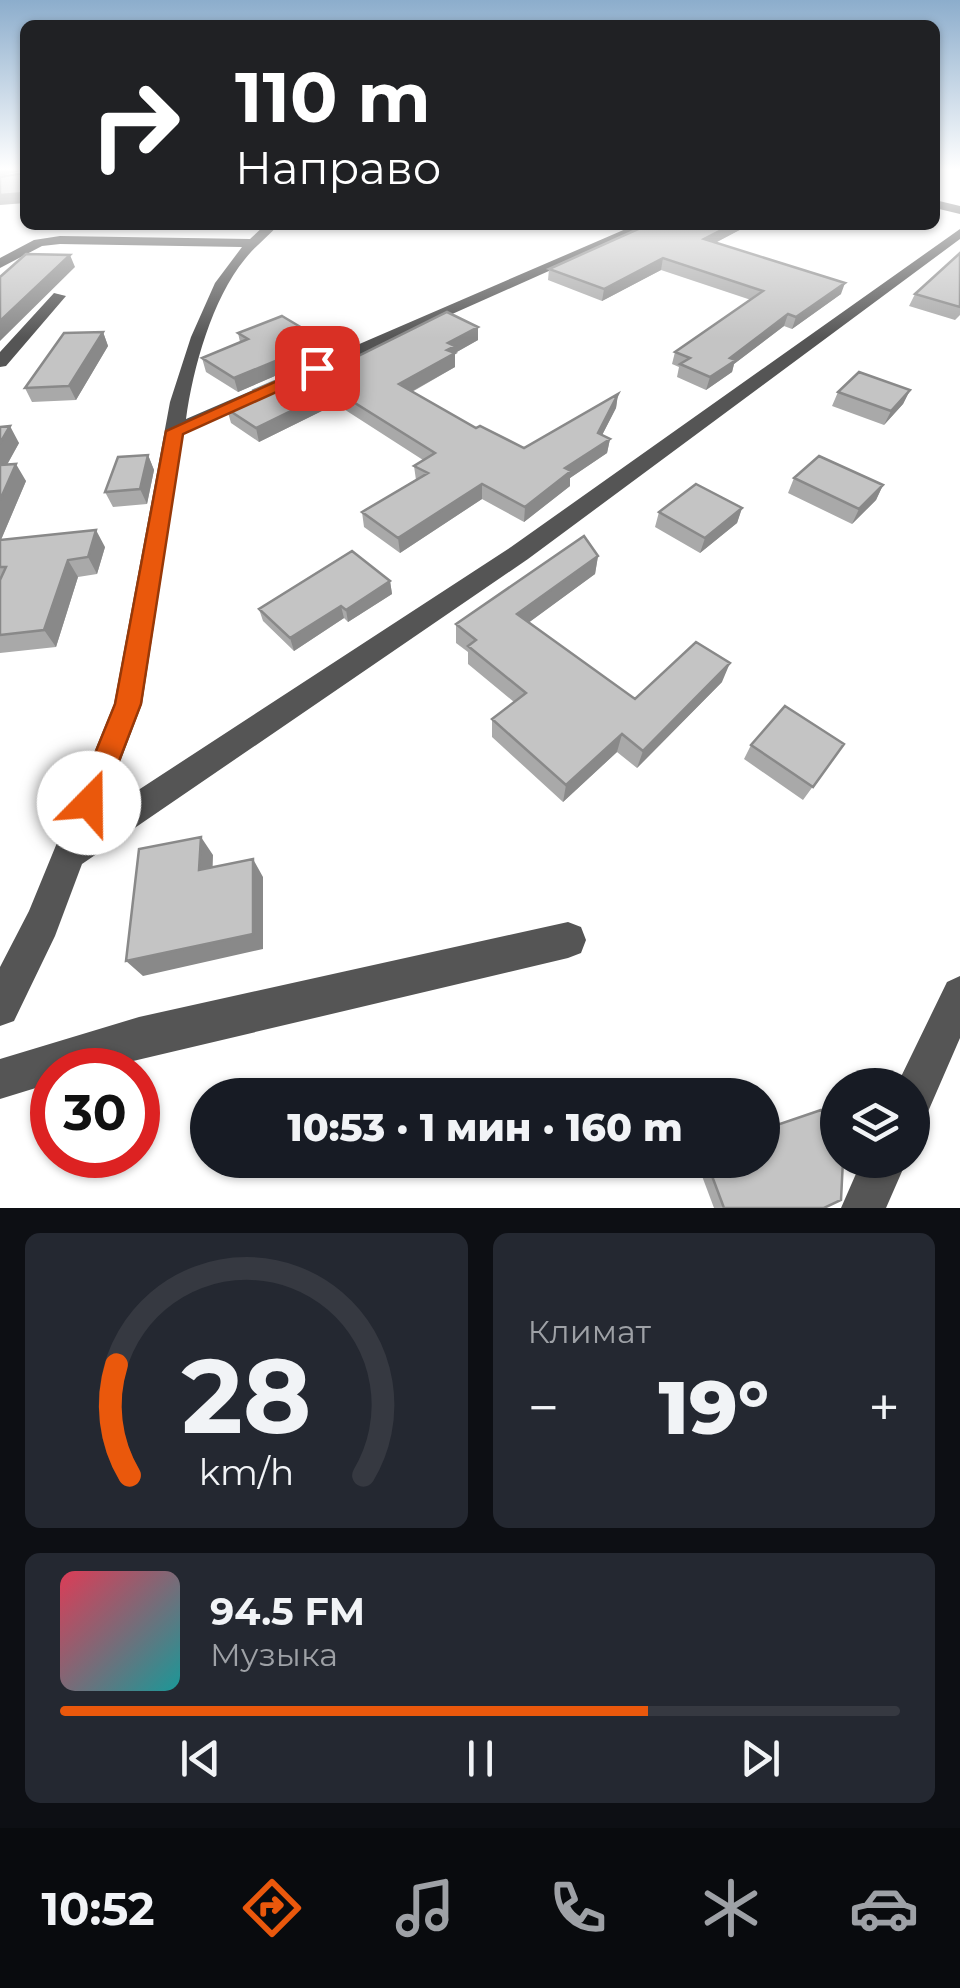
<!DOCTYPE html>
<html lang="ru">
<head>
<meta charset="utf-8">
<style>
  :root { --surface:#171b24; --page:#242831; --text:#f1f3f6; --muted:#9ea1a6; --line:#363941; --accent:#ea580c }
  body { margin:0; font-family:Montserrat,sans-serif; background:var(--page); color:var(--text); height:100vh; display:flex; flex-direction:column; font-size:38px; white-space:nowrap }
  * { box-sizing:border-box; margin:0 }
  p { font-size:32px; color:var(--muted) }
  .icon { flex:none; width:55px; height:55px; fill:none; stroke:currentColor; stroke-width:2; stroke-linecap:round; stroke-linejoin:round }
  .map { position:relative; height:1208px; overflow:hidden }
  .sheet { display:flex; flex-direction:column; gap:25px; padding:25px; background:#0d0f14; flex:1 }
  .sheet>* { flex:none }
  .guide { position:absolute; left:20px; top:20px; width:920px; height:210px; border-radius:15px; box-shadow:0 2px 8px #0004; background:#202124; color:#fff; overflow:hidden }
  .buttons { position:absolute; left:820px; top:1068px; display:grid; gap:20px }
  .buttons a { display:grid; place-items:center; width:110px; height:110px; border-radius:50%; background:var(--surface); box-shadow:0 2px 8px #0004; font-size:50px }
  .speed { position:absolute; left:30px; top:1048px; display:flex; gap:20px; font-size:50px; font-weight:700; text-align:center }
  .speed>* { display:grid; place-content:center; width:130px; height:130px; border-radius:50%; background:var(--surface); box-shadow:0 2px 8px #0004; line-height:1 }
  .speed .limit { border:15px solid #d22; background:#fff; color:#111 }
  .pin { position:absolute; display:grid; place-items:center; width:85px; height:85px; color:#fff; margin:-42px; border-radius:20px; box-shadow:0 5px 15px #0006 }
  .me { position:absolute; width:110px; margin:-55px; rotate:22deg; stroke-linejoin:round; filter:drop-shadow(0 0 8px #0008) }
  .turn { display:flex; align-items:center; gap:35px; height:210px; padding:0 50px; font-size:45px }
  .turn .icon { width:130px; height:130px; stroke-width:2.5 }
  .turn b { display:block; font-size:70px; line-height:85px }
  .big { font-size:75px; font-weight:800; line-height:1.1 }
  .sheet .widget { flex:1; display:flex; flex-direction:column; justify-content:center; gap:15px; min-width:0; padding:0 35px; border-radius:15px; background:var(--page) }
  .sheet .dial { align-items:center; gap:0 }
  .dial svg { height:260px; overflow:visible; fill:none; stroke:var(--line); stroke-width:7; stroke-linecap:round; text-anchor:middle }
  .dial text { fill:var(--text); stroke:none }
  .song { display:flex; align-items:center; gap:30px }
  .cover { width:120px; height:120px; border-radius:15px; background:linear-gradient(135deg,hsl(350 70% 55%),hsl(180 70% 35%)) }
  .played { height:10px; border-radius:5px; background:linear-gradient(90deg,var(--accent) 70%,var(--line) 70%) }
  .keys { display:flex; justify-content:space-around; direction:ltr }
  .heat { display:flex; justify-content:space-between; align-items:center; font-size:55px; direction:ltr }
  .sheet .tiles { flex:1; display:grid; gap:25px; grid-template-columns:1fr 1fr }
  .widget:last-child { grid-column:span 2 }
  .trip { position:absolute; left:190px; top:1078px; width:590px; height:100px; border-radius:50px; background:var(--surface); box-shadow:0 2px 8px #0004; font-weight:800; line-height:100px; text-align:center }
  .tab-bar { display:flex; height:160px; justify-content:space-around; align-items:center; background:#090b0e; color:var(--muted) }
  .tab-bar .icon { width:70px; height:70px }
  .tab-bar .active { color:var(--accent) }
  .tab-bar b { font-size:45px; color:var(--text) }
  .map>svg:first-child { display:block }
  .lines { fill:none; stroke-linecap:round; stroke-linejoin:round }
  .minor { fill:#555; fill-rule:evenodd }
  .wall { fill:#a9a9a9 }
  .shaded-wall { fill:#898989 }
  .building { fill:#c4c4c4; stroke:#898989; stroke-width:2.5 }
  .route { fill:#ea580c; stroke:#983908; stroke-width:2.5 }
</style>
</head>
<body>
<div class="map">
<svg width="960" height="1208" viewBox="0 0 960 1208">
  <rect width="100%" height="100%" fill="#fff"/>
  <g class="lines">
    <path class="minor" d="M935 200 960 206V214L935 208Z
      M265 225H278C268 237 255 246 245 259 212 299 193 368 186 419L635 225H652L183 434 142 704 100 815 511 547 960 229V239L528 559 82 864 55 936 14 1021 0 1026V967L29 911 114 704 170 402 191 337 215 283 242 247 60 244 42 246 0 268V258L34 240 60 236 250 239Z
      M54 293 66 296 6 366 0 367V352Z
      M568 922 581 927 586 940 581 953 568 958 95 1070H52V1083L0 1099V1059L139 1017Z
      M960 976V1038L927 1114 912 1119V1085H897L947 982Z
      M862 1160H907L886 1208H841Z"/>
  </g>
  <path class="wall" d="M642 225H749L716 242 841 294 792 329 784 326 734 364 732 372 706 390 677 377 679 367 672 364 675 352 751 300 661 270 602 301 548 280 549 269 642 227Z
    M960 253V315L955 320 909 306 915 294Z
    M478 327V340L455 353V367L412 392 476 428 524 448 618 394 616 408 602 435 610 439 607 453 570 478V486L524 522 482 499 400 553 364 527 362 512 416 480 414 466 423 460 336 404 259 442 231 423 227 409 255 396 254 390 354 358Z
    M103 332 108 346 76 400 32 402 25 388Z
    M238 333 326 354 238 392 206 372 202 358 240 342Z
    M910 390 903 404 884 425 832 406 838 392Z
    M0 427 19 443 7 465 26 481 1 540 105 547 97 574 78 577 56 647 0 653Z
    M148 455 154 470 147 504 113 507 105 492Z
    M794 478 883 485 876 500 852 524 788 493Z
    M742 508 737 523 700 553 655 527 659 512Z
    M598 556 595 574 529 622 635 699 722 682 637 768 617 752 563 802 492 737V719L514 702 468 664V652L456 643V624Z
    M390 581 392 594 348 622 344 618 294 651 263 621 259 609Z
    M844 744 803 800 744 759 751 745Z
    M696 1160H762L824 1208H714Z"/>
  <path class="shaded-wall" d="M0 169H24L25 170 0 176Z
    M25 193V203L0 205V195Z
    M731 225H749L702 250 704 239Z
    M70 255 75 267 0 341V321Z
    M663 258 661 270 602 301 604 289Z
    M845 283 841 294 792 329 796 317Z
    M788 314 784 326 734 364 732 372 706 390 710 377 730 358Z
    M478 327V340L455 353V367L400 398 399 384 448 343Z
    M103 332 108 346 76 400 69 386Z
    M324 341 326 354 238 392 234 378Z
    M334 390 336 404 259 442 256 428Z
    M910 390 903 404 884 425 891 411Z
    M618 394 616 408 596 447 598 433Z
    M10 426 19 443 0 477V443Z
    M610 439 607 453 570 478V486L524 522 525 507 565 468Z
    M148 455 154 470 147 504 140 489Z
    M16 464 26 481 0 542V500Z
    M482 484V499L400 553 398 538Z
    M883 485 876 500 852 524 859 509Z
    M742 508 737 523 700 553 705 538Z
    M96 530 105 547 97 574 88 557Z
    M598 556 595 574 516 632 517 614Z
    M68 560 78 577 56 647 44 630Z
    M390 581 392 594 348 622 346 610Z
    M341 606 344 618 294 651 290 638Z
    M730 663 722 682 637 768 643 751Z
    M622 734 617 752 563 802 566 785Z
    M201 837 213 855 212 887 199 870Z
    M253 859 263 877V949L143 976 126 961Z"/>
  <path class="building" d="M25 169V193L0 195V177L24 173Z
    M647 225H731L704 239 845 283 796 317 788 314 730 358 736 360 710 377 680 364 690 358 675 352 763 291 663 258 604 289 549 269Z
    M960 253V307L915 294Z
    M26 254 70 255 0 321V277Z
    M447 312 478 327 448 343 455 346 447 350 455 353 399 384 476 428 480 426 524 448 618 394 598 433 610 439 565 468 571 471 525 507 482 484 398 538 362 512 428 473 414 466 435 453 334 390 256 428 227 409 259 394 254 390 343 352 354 358Z
    M282 316 324 341 234 378 202 358 248 339 238 333Z
    M103 332 69 386 25 388 64 333Z
    M859 372 910 390 891 411 838 392Z
    M10 426 0 443V427Z
    M148 455 140 489 105 492 118 457Z
    M819 456 883 485 859 509 794 478Z
    M16 464 0 500V465Z
    M696 484 742 508 705 538 659 512Z
    M96 530 88 557 68 560 44 630 0 635V580L6 567H0V540Z
    M584 536 598 556 517 614 635 699 696 642 730 663 643 751 622 734 566 785 492 719 526 693 468 646 476 640 456 624Z
    M352 551 390 581 346 610 341 606 290 638 259 609Z
    M785 706 844 744 813 787 751 745Z
    M201 837 199 870 253 859V934L126 961 139 849Z
    M821 1110 838 1127V1160H843L841 1200 824 1208H724L706 1160H762V1130Z"/>
  <linearGradient id="sky" x2="0" y2="1"><stop stop-color="#8cadcc"/><stop offset="0.5" stop-color="#fff"/><stop offset="1" stop-color="#fff" stop-opacity="0"/></linearGradient>
  <rect width="960" height="338" fill="url(#sky)"/>
  <path class="route" d="M317 363 325 368 323 371 183 434 141 704 99 813 89 817 79 813 75 803 115 704 166 431Z"/>
</svg>
<div class="buttons">
<a><svg class="icon" aria-label="layers" viewBox="0 0 24 24"><path d="M12 4l9 5-9 5-9-5zM3 14l9 5 9-5"/></svg></a>
</div>
<div class="speed"><div class="limit">30</div></div>
<div class="pin" style="left:317px;top:368px;background:#d93025"><svg class="icon" aria-label="arrive" viewBox="0 0 24 24"><path d="M6 21V4h12l-3 4 3 4H6"/></svg></div>
<svg class="me" style="left:89px;top:803px" viewBox="-20 -20 40 40"><circle r="19" fill="#fff"/><path d="M0-13L10 11 0 6-10 11z" fill="#ea580c"/></svg>
<div class="trip">10:53 · 1 мин · 160 m</div>
<div class="guide">
<div class="turn"><svg class="icon" aria-label="right" viewBox="0 0 24 24"><path d="M7 20v-9h11M14 6l5 5-5 5"/></svg><div><b>110 m</b>Направо</div></div>
</div>
</div>
<section class="sheet">
<div class="tiles">
<div class="widget dial"><svg viewBox="0 0 100 80">
<path d="M14 69A42 42 0 1 1 86 69"/>
<path d="M14 69A42 42 0 0 1 10 35" stroke="#ea580c"/>
<text x="50" y="56" font-size="32" font-weight="700">28</text>
<text x="50" y="72" font-size="11">km/h</text>
</svg></div>
<div class="widget"><p>Климат</p>
<div class="heat"><a>−</a><b class="big">19°</b><a>+</a></div>
</div>
<div class="widget">
<div class="song"><i class="cover"></i><div><b>94.5 FM</b><p>Музыка</p></div></div>
<div class="played"></div>
<div class="keys"><svg class="icon" aria-label="previous" viewBox="0 0 24 24"><path d="M18 5L8 12l10 7zM5 5v14"/></svg><svg class="icon" aria-label="pause" viewBox="0 0 24 24"><path d="M8 5v14M16 5v14"/></svg><svg class="icon" aria-label="next" viewBox="0 0 24 24"><path d="M6 5l10 7-10 7zM19 5v14"/></svg></div>
</div>
</div>
</section>
<nav class="tab-bar">
<b>10:52</b>
<svg class="icon active" aria-label="directions" viewBox="0 0 24 24"><path d="M12 3l9 9-9 9-9-9zM9 14v-3h6M13 9l2 2-2 2"/></svg>
<svg class="icon" aria-label="music" viewBox="0 0 24 24"><path d="M9 18V5l10-2v13"/><circle cx="6" cy="18" r="3"/><circle cx="16" cy="16" r="3"/></svg>
<svg class="icon" aria-label="phone" viewBox="0 0 24 24"><path d="M5 4h4l2 5-3 2q2 4 5 5l2-3 5 2v4C11 20 4 13 5 4z"/></svg>
<svg class="icon" aria-label="climate" viewBox="0 0 24 24"><path d="M12 3v18M4 7l16 10M4 17L20 7"/></svg>
<svg class="icon" aria-label="car" viewBox="0 0 24 24"><path d="M5 17H2v-5l4-1 3-4h7l3 4 3 1v5h-3M9 17h6M6 11h13"/><circle cx="7" cy="17" r="2"/><circle cx="17" cy="17" r="2"/></svg>
</nav>
</body>
</html>
